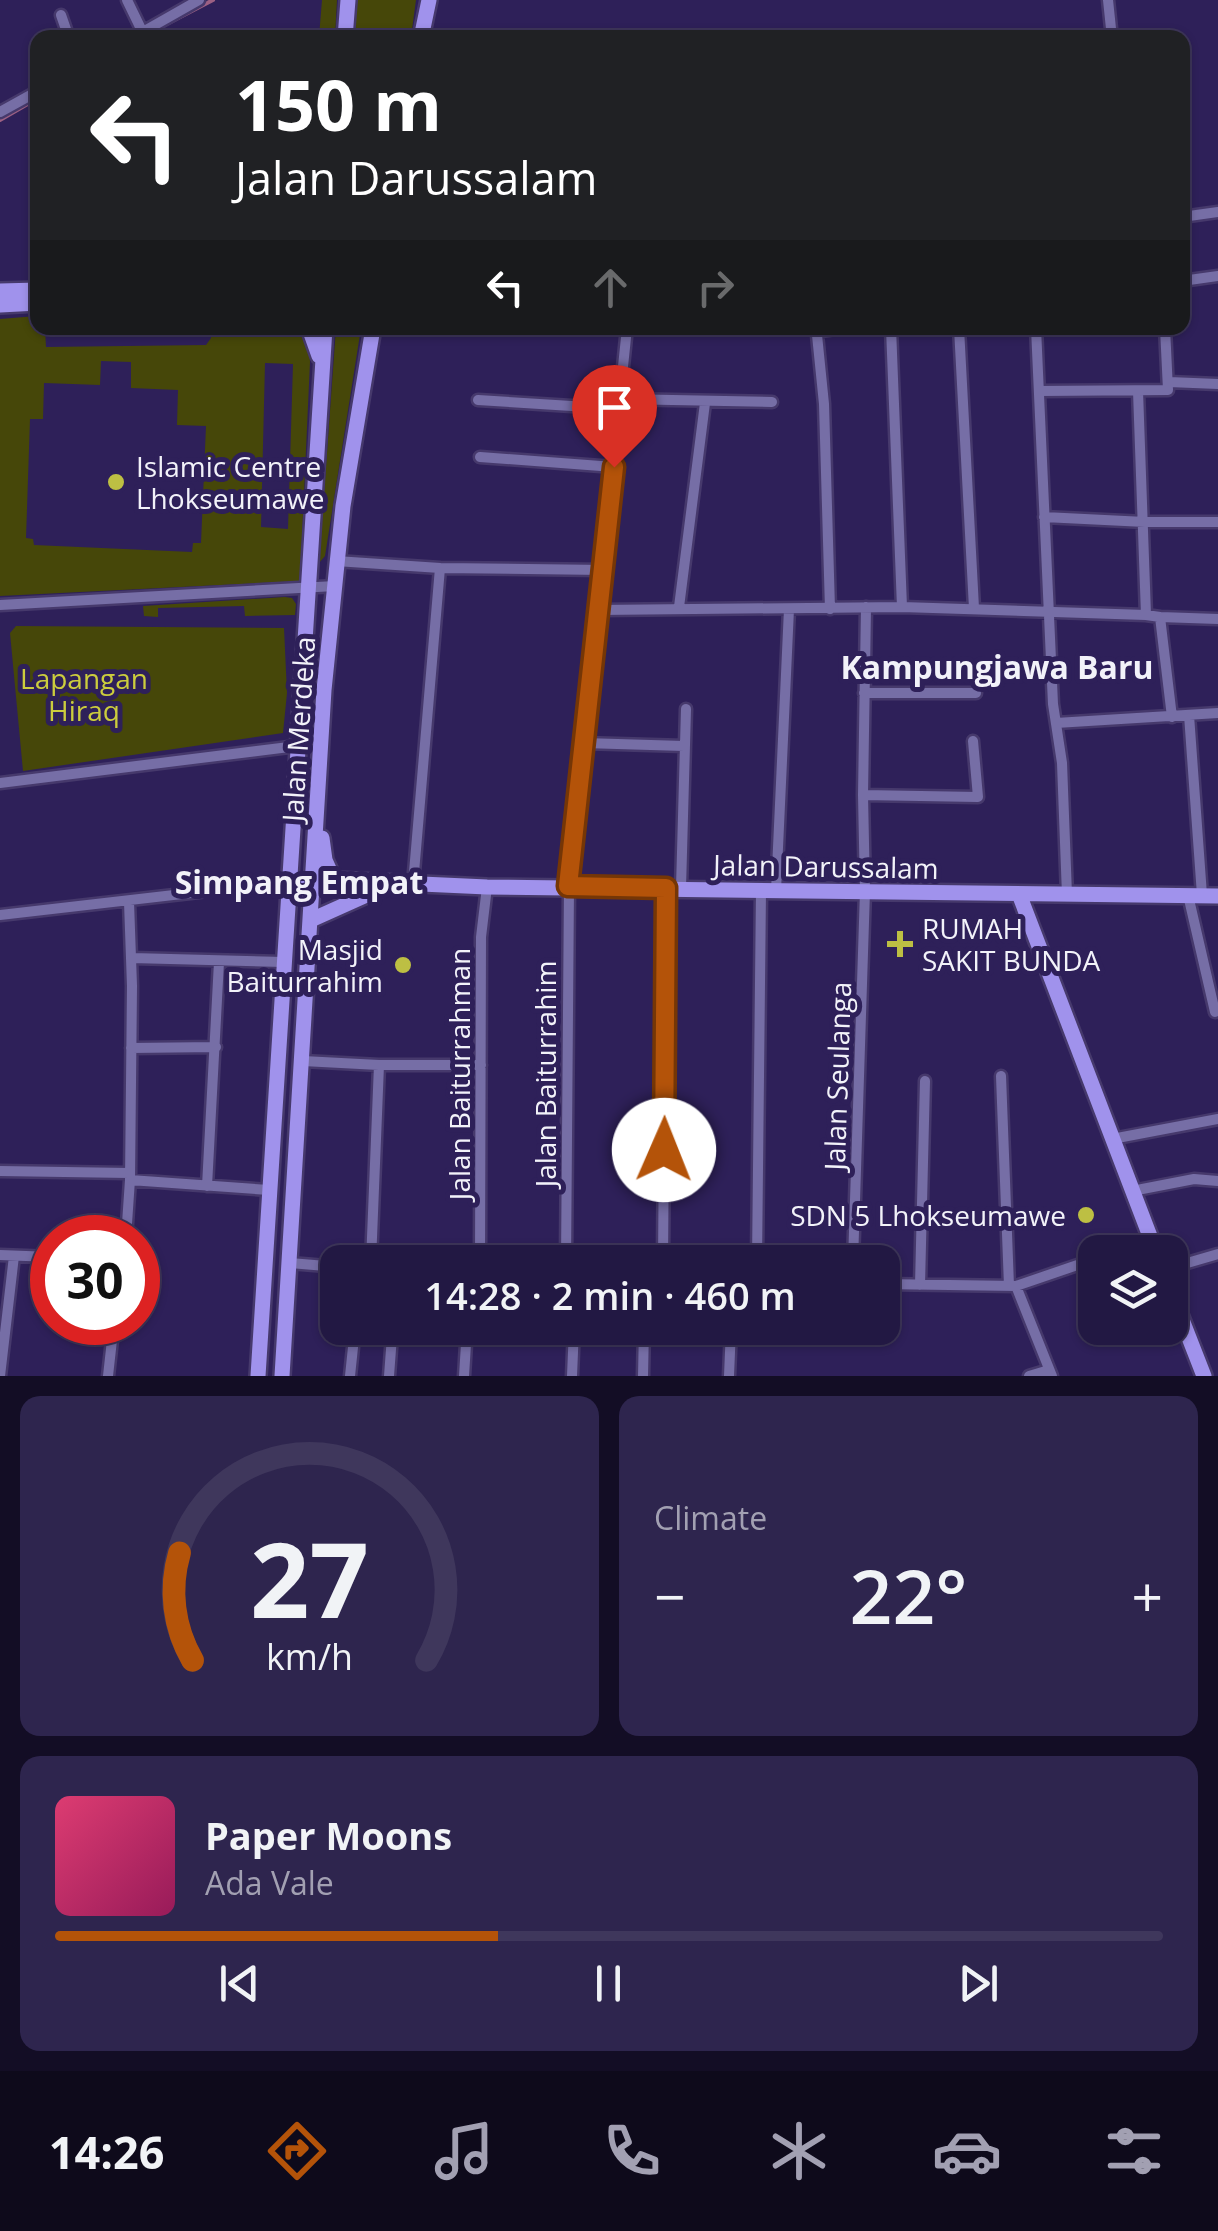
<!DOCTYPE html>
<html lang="en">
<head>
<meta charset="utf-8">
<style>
  :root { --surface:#221843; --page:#2e254e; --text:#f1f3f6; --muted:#a2a0b2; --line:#3f375c; --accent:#b45309 }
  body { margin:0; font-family:"Open Sans",sans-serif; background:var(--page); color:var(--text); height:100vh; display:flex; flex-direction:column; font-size:38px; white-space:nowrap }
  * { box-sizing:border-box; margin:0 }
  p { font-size:32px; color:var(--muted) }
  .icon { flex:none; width:55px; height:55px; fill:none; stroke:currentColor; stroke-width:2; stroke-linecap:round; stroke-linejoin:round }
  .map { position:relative; height:1376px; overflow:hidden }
  .side { display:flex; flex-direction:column; gap:20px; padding:20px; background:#130d25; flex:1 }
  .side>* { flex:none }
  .guide { position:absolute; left:30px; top:30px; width:1160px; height:305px; border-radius:20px; box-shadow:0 2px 8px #0004,0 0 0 2px var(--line); background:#202124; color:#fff; overflow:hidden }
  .buttons { position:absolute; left:1078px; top:1235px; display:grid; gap:20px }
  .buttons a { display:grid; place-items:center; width:110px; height:110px; border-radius:20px; background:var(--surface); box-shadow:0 2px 8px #0004,0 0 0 2px var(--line); font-size:50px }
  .speed { position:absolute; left:30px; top:1215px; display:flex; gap:20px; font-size:50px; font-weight:700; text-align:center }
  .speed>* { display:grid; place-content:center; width:130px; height:130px; border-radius:50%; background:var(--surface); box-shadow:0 2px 8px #0004,0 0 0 2px var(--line); line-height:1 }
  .speed .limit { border:15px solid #d22; background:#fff; color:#111 }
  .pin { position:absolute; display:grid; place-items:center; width:85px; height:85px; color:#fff; margin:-102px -42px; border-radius:50% 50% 50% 0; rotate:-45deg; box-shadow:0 0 10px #0007 }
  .pin .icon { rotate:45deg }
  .me { position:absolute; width:110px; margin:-55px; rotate:1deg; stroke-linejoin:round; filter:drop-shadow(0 0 8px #0008) }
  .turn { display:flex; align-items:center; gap:35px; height:210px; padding:0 40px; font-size:45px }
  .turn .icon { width:130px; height:130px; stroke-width:2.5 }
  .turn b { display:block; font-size:70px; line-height:85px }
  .lanes { display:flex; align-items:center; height:95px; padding:0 40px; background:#0003; justify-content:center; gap:50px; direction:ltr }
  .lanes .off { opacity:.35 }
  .big { font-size:75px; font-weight:600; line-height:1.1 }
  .side .widget { flex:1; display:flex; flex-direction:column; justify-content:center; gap:15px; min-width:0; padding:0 35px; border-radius:20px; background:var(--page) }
  .side .dial { align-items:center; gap:0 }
  .dial svg { height:260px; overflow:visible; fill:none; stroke:var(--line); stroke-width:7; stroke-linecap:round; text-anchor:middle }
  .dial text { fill:var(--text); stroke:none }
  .song { display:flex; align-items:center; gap:30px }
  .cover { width:120px; height:120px; border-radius:15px; background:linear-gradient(135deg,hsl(340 70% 55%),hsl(330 70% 35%)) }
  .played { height:10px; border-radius:5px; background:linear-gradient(90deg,var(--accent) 40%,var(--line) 40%) }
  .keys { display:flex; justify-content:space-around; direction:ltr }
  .heat { display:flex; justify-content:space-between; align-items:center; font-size:55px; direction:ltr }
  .side .tiles { flex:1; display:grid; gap:20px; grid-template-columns:1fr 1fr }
  .widget:last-child { grid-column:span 2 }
  .trip { position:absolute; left:320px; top:1245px; width:580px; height:100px; border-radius:20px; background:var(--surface); box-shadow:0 2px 8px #0004,0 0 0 2px var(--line); font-weight:600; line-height:100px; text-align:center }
  .tabs { display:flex; height:160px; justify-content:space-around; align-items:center; background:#0e0a1b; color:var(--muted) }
  .tabs .icon { width:70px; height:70px }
  .tabs .selected { color:var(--accent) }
  .tabs b { font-size:45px; color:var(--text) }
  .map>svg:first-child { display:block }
  .green { fill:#464709; fill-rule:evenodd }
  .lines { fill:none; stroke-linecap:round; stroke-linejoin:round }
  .stream { stroke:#9c6083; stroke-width:4 }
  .street-casing { stroke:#46396c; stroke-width:15 }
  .secondary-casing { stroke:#46396c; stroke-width:20 }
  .street { stroke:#766ea6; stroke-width:10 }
  .secondary { stroke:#a092ec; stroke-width:15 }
  .route-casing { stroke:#753606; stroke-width:25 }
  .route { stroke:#b45309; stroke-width:18 }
  .poi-dot { fill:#bdbf43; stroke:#2e2059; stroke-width:4 }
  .labels { text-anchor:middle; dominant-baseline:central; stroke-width:10; stroke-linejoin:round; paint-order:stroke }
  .poi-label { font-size:28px; fill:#f2f2f9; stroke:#2e2059; text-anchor:start }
  .park-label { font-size:28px; fill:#cccd3d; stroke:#2e2059 }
  .street-label { font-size:28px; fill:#f2f2f9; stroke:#2e2059 }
  .quarter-label { font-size:32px; font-weight:bold; fill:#f2f2f9; stroke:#2e2059 }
</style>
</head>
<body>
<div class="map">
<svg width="1218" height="1376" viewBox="0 0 1218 1376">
  <rect width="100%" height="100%" fill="#2e2059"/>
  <path class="green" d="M322 0H337L335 37H319Z
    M354 0H416L411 37 350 38Z
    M37 316 38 328H45L46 347 206 345 211 338V328H301L309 344 310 362 300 581 0 596V319ZM101 361 131 362V388L178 390 177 425 206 426 201 543H193L192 552 34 545 33 539 26 538 30 419H43L44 383 100 385ZM265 363 293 364 288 529 261 527Z
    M336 328H361L325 556 319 563Z
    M285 597 292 598 296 604 295 615 245 616 244 606 158 608V617L144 616 143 606Z
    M16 626 284 628 287 693 283 733 23 771 10 633Z"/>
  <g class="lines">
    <path class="stream" d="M159 28 213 0
      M0 120 38 98"/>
    <g class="street-casing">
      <path id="street" d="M127 0 142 31
        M1108 0 1112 38
        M61 15 69 38
        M132 38 199 0
        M0 112 38 91
        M1182 217 1218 212
        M1182 281 1218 276
        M891 328 902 607
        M959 328 974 608
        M1036 328 1053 704 1062 763 1067 895
        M1169 382 1218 384
        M1039 391 1168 390 1165 328
        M1138 391 1146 615 1160 617
        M620 399 772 402
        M478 400 619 409
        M480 457 614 467
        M1044 517 1145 522H1218
        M336 561 440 568
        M0 605 335 586
        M679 607 705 403
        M830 609 824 404 817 335 821 331 843 328
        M599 610 902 607 1146 615
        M864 693H976
        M1189 715 1202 895
        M1172 717 1160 617 1218 619
        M1056 723 1218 713
        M584 743 684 746
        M0 783 297 746
        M863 795 978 797 973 741
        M413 884 440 568 604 570
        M681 888 686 709
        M776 891 789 609
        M1188 895 1215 1012
        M0 915 287 882
        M132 958 283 962
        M131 1048 216 1047
        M303 1061 379 1065H481
        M1001 1076 1009 1286
        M1112 1139 1218 1119
        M0 1171 129 1173
        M130 1180 269 1190
        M207 1186 219 962
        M1132 1191 1194 1179 1218 1181
        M126 1238 130 1180 132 986 129 902
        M1113 1252 1151 1239
        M0 1255 52 1257
        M371 1262 379 1065
        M480 1262 481 937 487 887
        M566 1262 569 887 627 328
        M663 1262 666 888
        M757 1262 761 890
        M853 1262 865 891 863 795 866 607
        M290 1263 338 1267
        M1170 1268 1218 1254
        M882 1284 1016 1286 1095 1259
        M920 1285 925 1081
        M1016 1286 1052 1376
        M0 1376 14 1256
        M108 1376 114 1322
        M350 1376 355 1328
        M389 1376 392 1336 466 1337
        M464 1376 467 1328
        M572 1376 574 1328
        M643 1376 644 1328
        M729 1376 731 1328
        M1029 1376 1049 1370"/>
    </g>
    <g class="secondary-casing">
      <path id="secondary" d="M345 38 348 0
        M421 38 429 0
        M0 291 38 290
        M0 305 38 303
        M309 328 319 356
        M322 838 325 860 334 880
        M287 882 334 880 487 887 1218 896
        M1019 894 1156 1252
        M311 920 389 885
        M1170 1289 1204 1376
        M258 1376 325 328
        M282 1376 324 690 343 506 373 328"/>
    </g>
    <use href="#street" class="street"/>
    <use href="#secondary" class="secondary"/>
  </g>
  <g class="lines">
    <g class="route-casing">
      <path id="route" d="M614 467 568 886 666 888 664 1150"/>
    </g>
    <use href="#route" class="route"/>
  </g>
  <g class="poi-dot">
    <circle cx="116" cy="482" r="10"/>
    <path d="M895 929h10v10h10v10h-10v10h-10v-10h-10v-10h10z"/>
    <circle cx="403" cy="965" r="10"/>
    <circle cx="1086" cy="1215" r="10"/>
  </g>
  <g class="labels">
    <g class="poi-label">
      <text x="136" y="466">Islamic Centre<tspan x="136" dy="32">Lhokseumawe</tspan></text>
      <text x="922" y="928">RUMAH<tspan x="922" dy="32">SAKIT BUNDA</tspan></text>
      <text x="383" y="949" text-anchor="end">Masjid<tspan x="383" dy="32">Baiturrahim</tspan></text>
      <text x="1066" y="1215" text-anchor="end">SDN 5 Lhokseumawe</text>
    </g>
    <g class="park-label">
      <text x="84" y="678">Lapangan<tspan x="84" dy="32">Hiraq</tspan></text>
    </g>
    <g class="street-label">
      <text transform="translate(298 729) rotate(-86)">Jalan Merdeka</text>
      <text transform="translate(826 866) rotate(1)">Jalan Darussalam</text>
      <text transform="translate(459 1074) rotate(-90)">Jalan Baiturrahman</text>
      <text transform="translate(545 1074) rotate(-90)">Jalan Baiturrahim</text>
      <text transform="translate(837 1076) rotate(-88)">Jalan Seulanga</text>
    </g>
    <g class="quarter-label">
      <text x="997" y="666">Kampungjawa Baru</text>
      <text x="299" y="881">Simpang Empat</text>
    </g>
  </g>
</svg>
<div class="buttons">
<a><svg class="icon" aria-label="layers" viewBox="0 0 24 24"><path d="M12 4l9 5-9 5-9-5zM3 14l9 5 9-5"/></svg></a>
</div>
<div class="speed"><div class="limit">30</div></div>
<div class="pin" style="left:614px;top:467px;background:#d93025"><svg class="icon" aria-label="arrive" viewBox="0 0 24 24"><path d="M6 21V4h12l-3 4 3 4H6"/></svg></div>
<svg class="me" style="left:664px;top:1150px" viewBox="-20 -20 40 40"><circle r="19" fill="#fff"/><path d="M0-13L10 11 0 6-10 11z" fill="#b45309"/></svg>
<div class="trip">14:28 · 2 min · 460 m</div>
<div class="guide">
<div class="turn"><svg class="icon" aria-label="left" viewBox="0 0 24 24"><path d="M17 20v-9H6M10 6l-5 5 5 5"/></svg><div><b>150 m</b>Jalan Darussalam</div></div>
<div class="lanes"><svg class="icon" aria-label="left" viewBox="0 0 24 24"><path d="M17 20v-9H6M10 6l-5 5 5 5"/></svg><svg class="icon off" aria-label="ahead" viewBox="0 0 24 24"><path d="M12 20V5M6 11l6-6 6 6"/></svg><svg class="icon off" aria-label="right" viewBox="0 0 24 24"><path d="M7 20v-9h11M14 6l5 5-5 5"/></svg></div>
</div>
</div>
<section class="side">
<div class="tiles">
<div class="widget dial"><svg viewBox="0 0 100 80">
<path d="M14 69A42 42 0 1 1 86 69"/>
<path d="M14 69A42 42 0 0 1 10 36" stroke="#b45309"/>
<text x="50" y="56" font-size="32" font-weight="700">27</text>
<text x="50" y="72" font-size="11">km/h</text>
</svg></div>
<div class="widget"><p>Climate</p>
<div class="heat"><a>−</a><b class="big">22°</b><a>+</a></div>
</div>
<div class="widget">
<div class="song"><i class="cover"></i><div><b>Paper Moons</b><p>Ada Vale</p></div></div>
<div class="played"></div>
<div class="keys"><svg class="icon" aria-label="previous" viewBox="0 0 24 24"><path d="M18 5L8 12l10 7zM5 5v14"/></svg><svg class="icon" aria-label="pause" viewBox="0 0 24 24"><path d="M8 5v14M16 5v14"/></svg><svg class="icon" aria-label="next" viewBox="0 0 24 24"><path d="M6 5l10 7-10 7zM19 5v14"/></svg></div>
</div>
</div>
</section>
<nav class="tabs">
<b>14:26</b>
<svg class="icon selected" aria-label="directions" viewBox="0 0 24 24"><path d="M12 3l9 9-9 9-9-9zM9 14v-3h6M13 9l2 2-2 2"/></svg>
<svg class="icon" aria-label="music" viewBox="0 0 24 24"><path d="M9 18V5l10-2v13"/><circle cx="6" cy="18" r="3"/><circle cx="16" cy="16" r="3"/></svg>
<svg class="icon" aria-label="phone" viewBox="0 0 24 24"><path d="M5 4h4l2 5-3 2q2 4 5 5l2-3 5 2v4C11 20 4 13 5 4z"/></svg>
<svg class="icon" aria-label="climate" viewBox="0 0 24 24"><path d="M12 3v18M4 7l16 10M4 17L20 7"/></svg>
<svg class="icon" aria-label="car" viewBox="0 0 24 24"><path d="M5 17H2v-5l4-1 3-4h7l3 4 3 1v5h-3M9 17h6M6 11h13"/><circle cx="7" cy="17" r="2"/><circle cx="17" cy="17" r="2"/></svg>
<svg class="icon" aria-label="filters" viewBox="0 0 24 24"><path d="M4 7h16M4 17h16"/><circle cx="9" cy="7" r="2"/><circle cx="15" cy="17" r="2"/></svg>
</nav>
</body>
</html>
